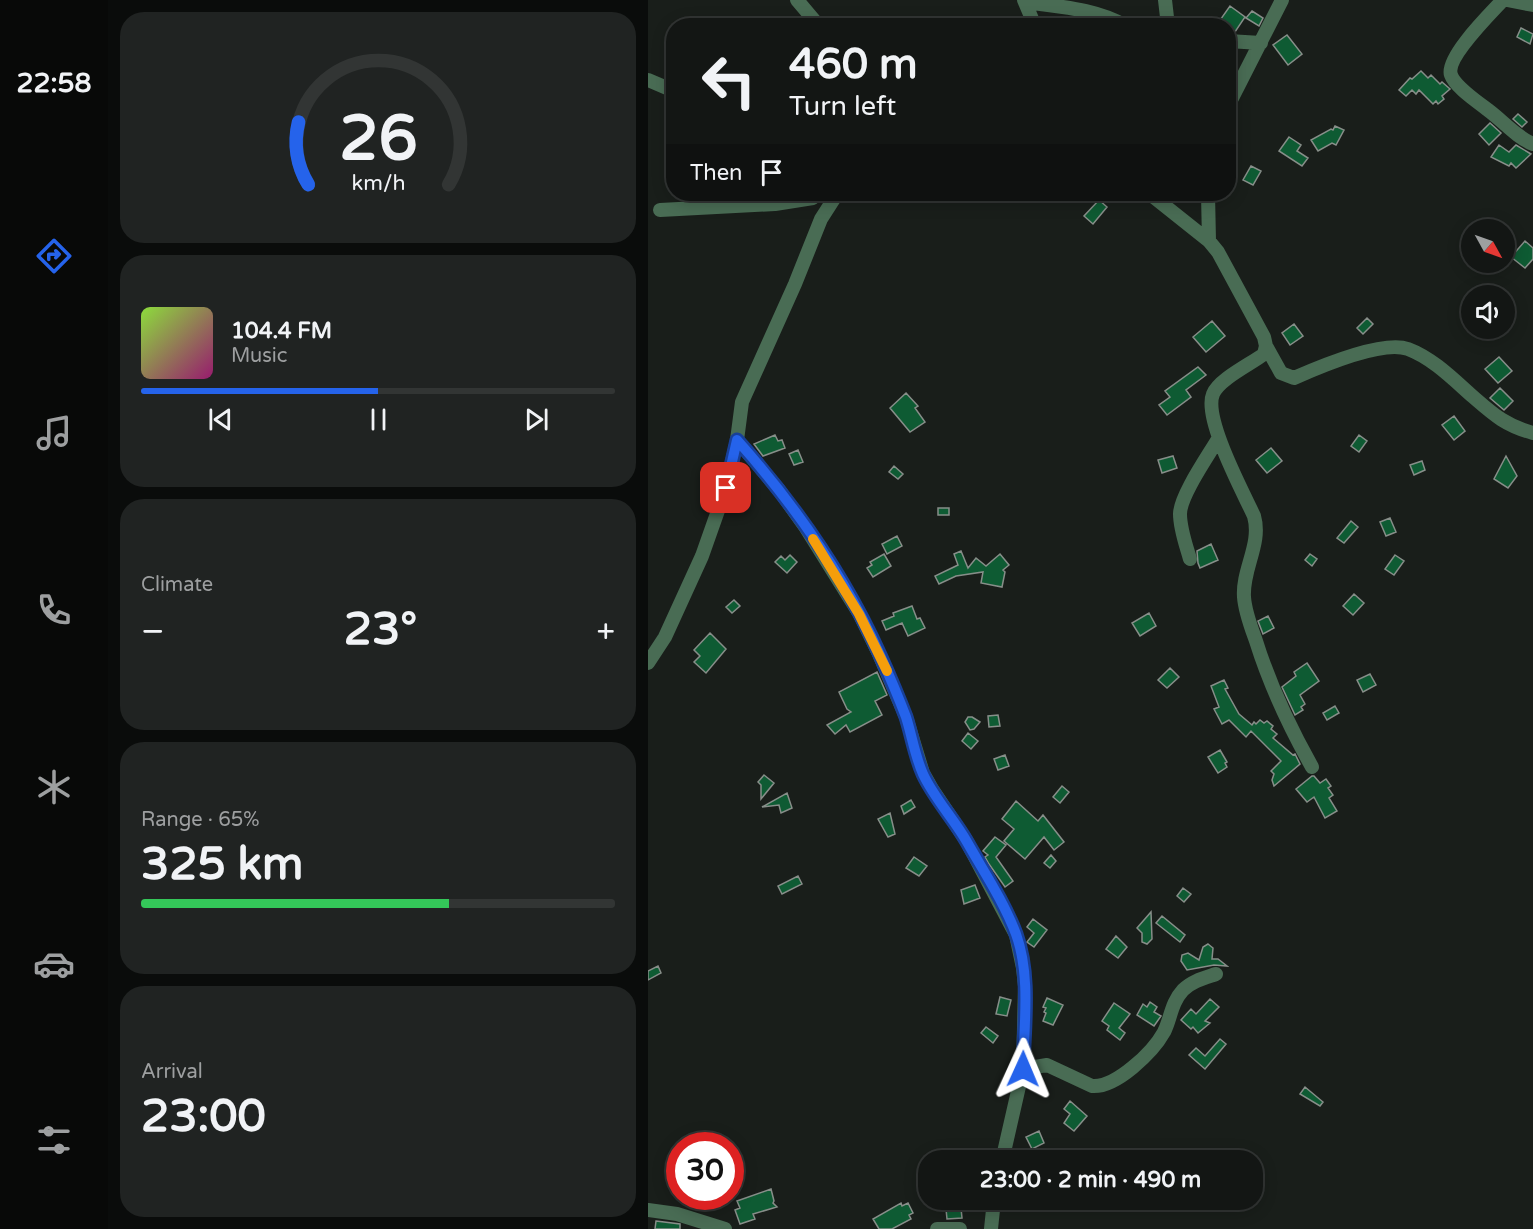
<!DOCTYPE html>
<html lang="en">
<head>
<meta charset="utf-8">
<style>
  :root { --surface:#131614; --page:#202322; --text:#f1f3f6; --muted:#9d9fa0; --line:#323534; --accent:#2563eb }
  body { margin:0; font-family:"Varela Round",sans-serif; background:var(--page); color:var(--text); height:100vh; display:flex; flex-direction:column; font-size:22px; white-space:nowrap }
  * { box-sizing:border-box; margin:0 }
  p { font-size:20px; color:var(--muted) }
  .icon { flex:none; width:33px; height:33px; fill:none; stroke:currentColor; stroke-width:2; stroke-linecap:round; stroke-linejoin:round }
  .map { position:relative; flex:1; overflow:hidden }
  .panel { display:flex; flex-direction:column; gap:12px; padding:12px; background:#0a0c0b; width:540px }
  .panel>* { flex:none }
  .top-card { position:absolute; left:18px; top:18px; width:570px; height:183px; border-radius:24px; box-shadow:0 3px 15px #0003,0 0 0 2px var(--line); background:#131614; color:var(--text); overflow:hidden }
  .needle { width:39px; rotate:130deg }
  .fabs { position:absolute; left:813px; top:219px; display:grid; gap:12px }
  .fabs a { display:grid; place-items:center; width:54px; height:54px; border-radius:50%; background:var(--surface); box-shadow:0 3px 15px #0003,0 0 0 2px var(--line); font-size:30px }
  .speed { position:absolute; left:18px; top:1132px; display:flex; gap:12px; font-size:30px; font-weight:700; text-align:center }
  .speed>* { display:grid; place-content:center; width:78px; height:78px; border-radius:50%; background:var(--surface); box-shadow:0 3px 15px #0003,0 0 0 2px var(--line); line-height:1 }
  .speed .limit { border:9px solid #d22; background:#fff; color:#111 }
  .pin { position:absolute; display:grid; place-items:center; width:51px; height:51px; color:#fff; margin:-26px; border-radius:12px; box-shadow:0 3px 9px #0006 }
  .me { position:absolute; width:66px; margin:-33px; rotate:1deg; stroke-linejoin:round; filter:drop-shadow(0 0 4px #0008) }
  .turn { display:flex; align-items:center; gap:21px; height:126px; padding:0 24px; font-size:27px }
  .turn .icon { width:78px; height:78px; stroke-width:2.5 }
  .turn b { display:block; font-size:42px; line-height:51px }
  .then { display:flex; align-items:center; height:57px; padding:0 24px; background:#0003; gap:12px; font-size:22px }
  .big { font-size:45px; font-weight:700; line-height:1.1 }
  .panel .tile { flex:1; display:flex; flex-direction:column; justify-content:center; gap:9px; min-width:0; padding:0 21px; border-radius:24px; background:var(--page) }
  .panel .dial { align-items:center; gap:0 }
  .dial svg { height:156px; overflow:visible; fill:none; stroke:var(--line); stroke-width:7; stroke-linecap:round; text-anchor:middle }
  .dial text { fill:var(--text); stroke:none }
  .song { display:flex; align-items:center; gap:18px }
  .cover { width:72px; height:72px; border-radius:9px; background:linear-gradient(135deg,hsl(90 70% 55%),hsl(320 70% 35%)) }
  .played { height:6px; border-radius:3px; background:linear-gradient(90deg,var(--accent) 50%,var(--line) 50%) }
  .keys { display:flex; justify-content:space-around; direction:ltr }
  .heat { display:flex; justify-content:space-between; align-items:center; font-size:33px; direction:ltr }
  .charge { height:9px; border-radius:4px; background:linear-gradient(90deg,#34c759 65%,var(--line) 0) }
  .trip { position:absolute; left:270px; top:1150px; width:345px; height:60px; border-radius:24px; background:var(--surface); box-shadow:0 3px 15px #0003,0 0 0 2px var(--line); font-weight:700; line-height:60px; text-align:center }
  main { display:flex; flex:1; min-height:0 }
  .dock { display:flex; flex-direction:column; width:108px; justify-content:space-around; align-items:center; background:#080908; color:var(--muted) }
  .dock .icon { width:42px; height:42px }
  .dock .on { color:var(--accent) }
  .dock b { font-size:27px; color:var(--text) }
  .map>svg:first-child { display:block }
  .building { fill:#0e5b33; stroke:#878e89; stroke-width:1.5 }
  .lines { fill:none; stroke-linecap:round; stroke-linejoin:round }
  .minor { stroke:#496c54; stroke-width:14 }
  .route-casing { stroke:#184099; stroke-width:15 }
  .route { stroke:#2563eb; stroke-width:10 }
  .slow { stroke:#f59e0b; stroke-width:10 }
</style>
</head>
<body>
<main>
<nav class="dock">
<b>22:58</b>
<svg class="icon on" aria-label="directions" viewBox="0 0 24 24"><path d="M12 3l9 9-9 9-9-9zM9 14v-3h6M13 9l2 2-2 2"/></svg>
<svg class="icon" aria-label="music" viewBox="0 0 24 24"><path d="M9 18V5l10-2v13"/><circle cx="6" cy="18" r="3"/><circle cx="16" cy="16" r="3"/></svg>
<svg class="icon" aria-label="phone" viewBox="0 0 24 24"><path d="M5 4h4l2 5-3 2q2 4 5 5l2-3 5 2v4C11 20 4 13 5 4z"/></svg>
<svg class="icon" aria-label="climate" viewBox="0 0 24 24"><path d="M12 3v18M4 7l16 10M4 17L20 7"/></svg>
<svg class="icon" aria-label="car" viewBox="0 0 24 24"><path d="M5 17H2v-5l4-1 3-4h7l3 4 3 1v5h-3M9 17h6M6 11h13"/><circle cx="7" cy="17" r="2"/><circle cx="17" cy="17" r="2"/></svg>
<svg class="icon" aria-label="filters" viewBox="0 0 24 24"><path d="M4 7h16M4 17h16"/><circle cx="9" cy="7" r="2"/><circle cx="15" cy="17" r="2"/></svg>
</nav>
<section class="panel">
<div class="tile dial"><svg viewBox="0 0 100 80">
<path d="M14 69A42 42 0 1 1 86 69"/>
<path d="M14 69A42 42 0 0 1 9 37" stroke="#2563eb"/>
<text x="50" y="56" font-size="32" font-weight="700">26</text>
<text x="50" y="72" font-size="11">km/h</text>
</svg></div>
<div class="tile">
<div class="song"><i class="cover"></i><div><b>104.4 FM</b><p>Music</p></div></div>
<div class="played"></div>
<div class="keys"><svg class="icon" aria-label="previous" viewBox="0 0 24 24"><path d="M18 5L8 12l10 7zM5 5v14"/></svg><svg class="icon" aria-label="pause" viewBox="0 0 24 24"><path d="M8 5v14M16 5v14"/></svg><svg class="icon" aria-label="next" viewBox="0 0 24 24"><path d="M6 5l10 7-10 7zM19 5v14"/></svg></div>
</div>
<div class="tile"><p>Climate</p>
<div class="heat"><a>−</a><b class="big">23°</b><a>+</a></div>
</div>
<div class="tile"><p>Range · 65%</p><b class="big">325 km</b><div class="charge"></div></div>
<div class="tile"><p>Arrival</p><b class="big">23:00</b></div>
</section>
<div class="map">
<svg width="885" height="1229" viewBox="0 0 885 1229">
  <rect width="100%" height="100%" fill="#191e1a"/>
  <path class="building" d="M582 6 597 17 587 32 580 30V26H574L570 23Z
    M604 11 615 18 611 26 598 18Z
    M873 28 885 34 882 44 869 37Z
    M639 35 654 54 640 65 625 45Z
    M773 71 780 78 783 75 792 84 794 82 802 89 794 96 796 99 790 104 788 101 785 104 771 90 768 94 764 90 758 96 751 90 762 78 764 79Z
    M870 114 879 122 874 127 865 119Z
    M842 123 853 133 841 145 831 134Z
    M687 126 696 130 688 145 684 143 670 151 663 140 683 129 685 130Z
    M641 137 653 145 649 151 660 158 654 166 631 151Z
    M851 145 861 152 868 145 883 154 868 168 863 163 861 166 843 157Z
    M603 166 613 171 605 185 595 180Z
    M451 200 459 207 445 224 436 216Z
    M877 241 885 248V259L877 268 863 257Z
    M719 318 725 324 715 334 709 328Z
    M564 321 577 336 558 352 545 337Z
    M646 324 655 336 642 345 634 333Z
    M851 357 864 371 850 383 837 369Z
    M550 367 558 375 538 390 543 397 519 415 511 405 522 397 517 391Z
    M852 388 865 401 856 410 842 398Z
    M258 393 270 406 267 408 277 422 262 432 242 408Z
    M806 416 817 431 806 440 794 425Z
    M127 435 130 441 134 440 137 448 115 456 106 444Z
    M711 435 719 441 711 452 703 446Z
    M623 448 634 461 619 473 608 460Z
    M150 450 155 462 146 465 141 454Z
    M525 456 529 468 514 473 510 460Z
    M858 456 869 476 860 488 846 479Z
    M774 461 777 470 766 475 762 465Z
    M246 466 255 474 250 479 241 472Z
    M290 508H301V515H290Z
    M742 518 748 532 738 536 732 522Z
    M703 521 710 527 696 543 689 538Z
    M249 536 254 546 239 554 234 544Z
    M563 544 570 560 552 568 550 563 549 551Z
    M313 551 320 568 328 558 338 566 352 554 361 565 355 570 357 572 354 587 333 583 335 572 308 576 291 584 287 576 310 565 306 554Z
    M236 554 243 566 225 577 219 568 224 565 222 562Z
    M662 554 669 559 664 566 657 560Z
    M142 555 149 562 139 573 127 562 133 556 137 560Z
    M747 555 756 561 746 575 737 569Z
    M706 594 716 603 705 615 695 606Z
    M86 600 92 606 84 613 78 607Z
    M264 606 269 619 272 618 277 628 260 636 254 623 238 630 234 621 246 616 245 613Z
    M501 613 508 626 492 636 484 623Z
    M620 616 626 628 615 634 610 621Z
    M62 633 78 649 58 673 46 662 52 656 46 650Z
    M659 663 671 681 652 695 657 704 653 707 655 710 647 715 634 687 648 676 646 672Z
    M522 668 531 677 519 688 510 680Z
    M229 672 239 695 227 701 234 715 202 732 198 725 187 734 179 725 203 712 199 709 191 692Z
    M722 674 728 685 715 692 709 680Z
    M576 680 580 688 577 689 591 714 604 725 606 722 608 724 612 720 616 723 619 721 625 726 623 729 629 734 625 738 645 755 647 754 652 764 626 786 624 780 626 774 623 771 633 761 603 731 598 737 581 720 574 724 566 709 571 707 563 686Z
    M687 706 691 713 679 720 675 713Z
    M350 715 352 726 341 727 340 716Z
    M324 717 332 722 326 729 322 730 317 722 320 717Z
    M320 733 330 741 323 749 314 741Z
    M572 750 579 762 577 763 579 767 570 773 560 757Z
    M357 755 361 766 350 770 346 759Z
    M116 775 126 783 113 799V785L110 782Z
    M664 776H666L672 783 678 779 683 786 680 788 685 795 681 798 689 811 677 818 666 797 659 802 648 789Z
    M414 786 421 792 412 803 405 797Z
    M139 793 144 808 133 813 131 805 114 807Z
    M263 800 267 807 256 814 253 806Z
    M368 801 390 821 395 815 416 842 406 850 396 837 377 859 356 841 366 829 354 819Z
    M242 813 247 834 240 837 230 819Z
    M347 837 358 845 348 857 365 881 357 887 341 864 337 857 340 855 335 851Z
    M403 855 408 861 402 868 396 863Z
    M266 857 279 866 271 876 258 868Z
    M150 876 154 884 134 894 130 886Z
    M327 885 332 898 316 904 313 890Z
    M535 888 543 894 536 902 529 896Z
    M503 912 504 939 499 944 494 942V933L489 928Z
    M514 916 537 935 532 942 508 923Z
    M385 919 399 930 386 947 379 942 386 933 379 927Z
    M468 936 479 947 470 958 458 949Z
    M560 944 565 948 564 959H570L579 966 566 965 539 970 533 961 534 955 540 953 551 960 555 947Z
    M10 966 13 973 0 980V971Z
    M352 997 363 1000 359 1016 348 1014Z
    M399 998 415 1005 405 1025 395 1021 398 1013 396 1012 398 1008 395 1007Z
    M562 999 571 1007 557 1021 562 1023 550 1033 545 1027 543 1029 533 1020 543 1009 548 1014Z
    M502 1002 509 1007 506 1012 513 1016 506 1026 489 1015 495 1004 499 1007Z
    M466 1003 482 1014 471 1028 477 1033 472 1040 459 1030 461 1026 454 1021Z
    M338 1027 350 1036 345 1043 333 1033Z
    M572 1039 578 1044 557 1069 541 1055 548 1048 557 1056Z
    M657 1087 675 1102 672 1106 652 1094Z
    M422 1101 439 1116 426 1131 416 1123 422 1114 416 1109Z
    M391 1131 396 1143 384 1149 378 1137Z
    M32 1162V1183L25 1185 19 1166Z
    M123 1189 126 1201 125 1203 129 1207 105 1214 107 1219 92 1224 87 1210 92 1208 89 1201Z
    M253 1203 254 1206 260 1203 265 1213 261 1215 263 1219 244 1229H231L225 1219Z
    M313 1208 314 1218 299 1219 298 1209Z
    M8 1221 32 1224V1229H7Z"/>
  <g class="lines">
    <path class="minor" d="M149 0 171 26
      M376 0 387 26
      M517 0 520 26
      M855 0C843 13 797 58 803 75 807 87 830 102 840 110 855 121 868 137 885 144
      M859 0 885 5
      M377 2C412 7 446 8 478 26
      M580 41 613 43
      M0 80 26 91
      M580 106 634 0
      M502 194 561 241 570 252 616 337 618 346 616 354C603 364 571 379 565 394 555 418 595 492 606 516 614 544 594 569 596 597 597 612 603 627 608 641 622 686 641 726 664 767
      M560 194 561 241
      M12 210 127 204 165 198
      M618 346 633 373 646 378C671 367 734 340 760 349 784 358 804 378 823 395 845 414 856 425 885 433
      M89 440 131 490 158 528 211 613 231 654 258 717 275 773 284 789 318 840 368 935 375 968 377 986 375 1069 354 1161
      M542 559C538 545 532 529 532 514 532 496 560 456 570 439
      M0 663 17 637 54 556 78 488 89 440 94 402 147 284 173 219 189 194
      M375 1069 399 1065 444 1086C468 1088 505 1052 516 1032 523 1018 523 1003 535 990 544 981 556 978 568 974
      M0 1210 29 1214 77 1229
      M289 1229H312
      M343 1229 346 1200"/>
  </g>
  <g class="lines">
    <g class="route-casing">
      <path id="route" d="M78 488 89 440C146 504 197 577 232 655 241 675 250 696 258 717 264 736 267 756 275 774 286 798 306 819 319 842 336 872 356 902 368 934 383 976 376 1025 375 1069"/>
    </g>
    <use href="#route" class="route"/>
    <path class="slow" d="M165 539 211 614 239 671"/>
  </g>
</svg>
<div class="fabs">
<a><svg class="needle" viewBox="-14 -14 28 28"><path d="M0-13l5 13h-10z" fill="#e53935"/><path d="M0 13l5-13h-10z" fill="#9d9fa0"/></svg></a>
<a><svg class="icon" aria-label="sound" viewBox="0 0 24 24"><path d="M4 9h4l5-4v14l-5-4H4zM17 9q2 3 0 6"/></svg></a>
</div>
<div class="speed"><div class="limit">30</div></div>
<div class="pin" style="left:78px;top:488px;background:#d93025"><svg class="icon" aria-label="arrive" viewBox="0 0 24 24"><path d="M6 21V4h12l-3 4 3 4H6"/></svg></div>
<svg class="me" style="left:375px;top:1069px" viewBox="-20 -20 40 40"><path d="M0-17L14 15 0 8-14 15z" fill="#2563eb" stroke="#fff" stroke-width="4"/></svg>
<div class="trip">23:00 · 2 min · 490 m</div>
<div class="top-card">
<div class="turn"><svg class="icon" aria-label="left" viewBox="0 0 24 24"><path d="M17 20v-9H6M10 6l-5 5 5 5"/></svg><div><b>460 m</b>Turn left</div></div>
<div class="then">Then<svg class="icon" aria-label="arrive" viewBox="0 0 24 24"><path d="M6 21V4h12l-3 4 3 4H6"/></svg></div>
</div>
</div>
</main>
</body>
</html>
